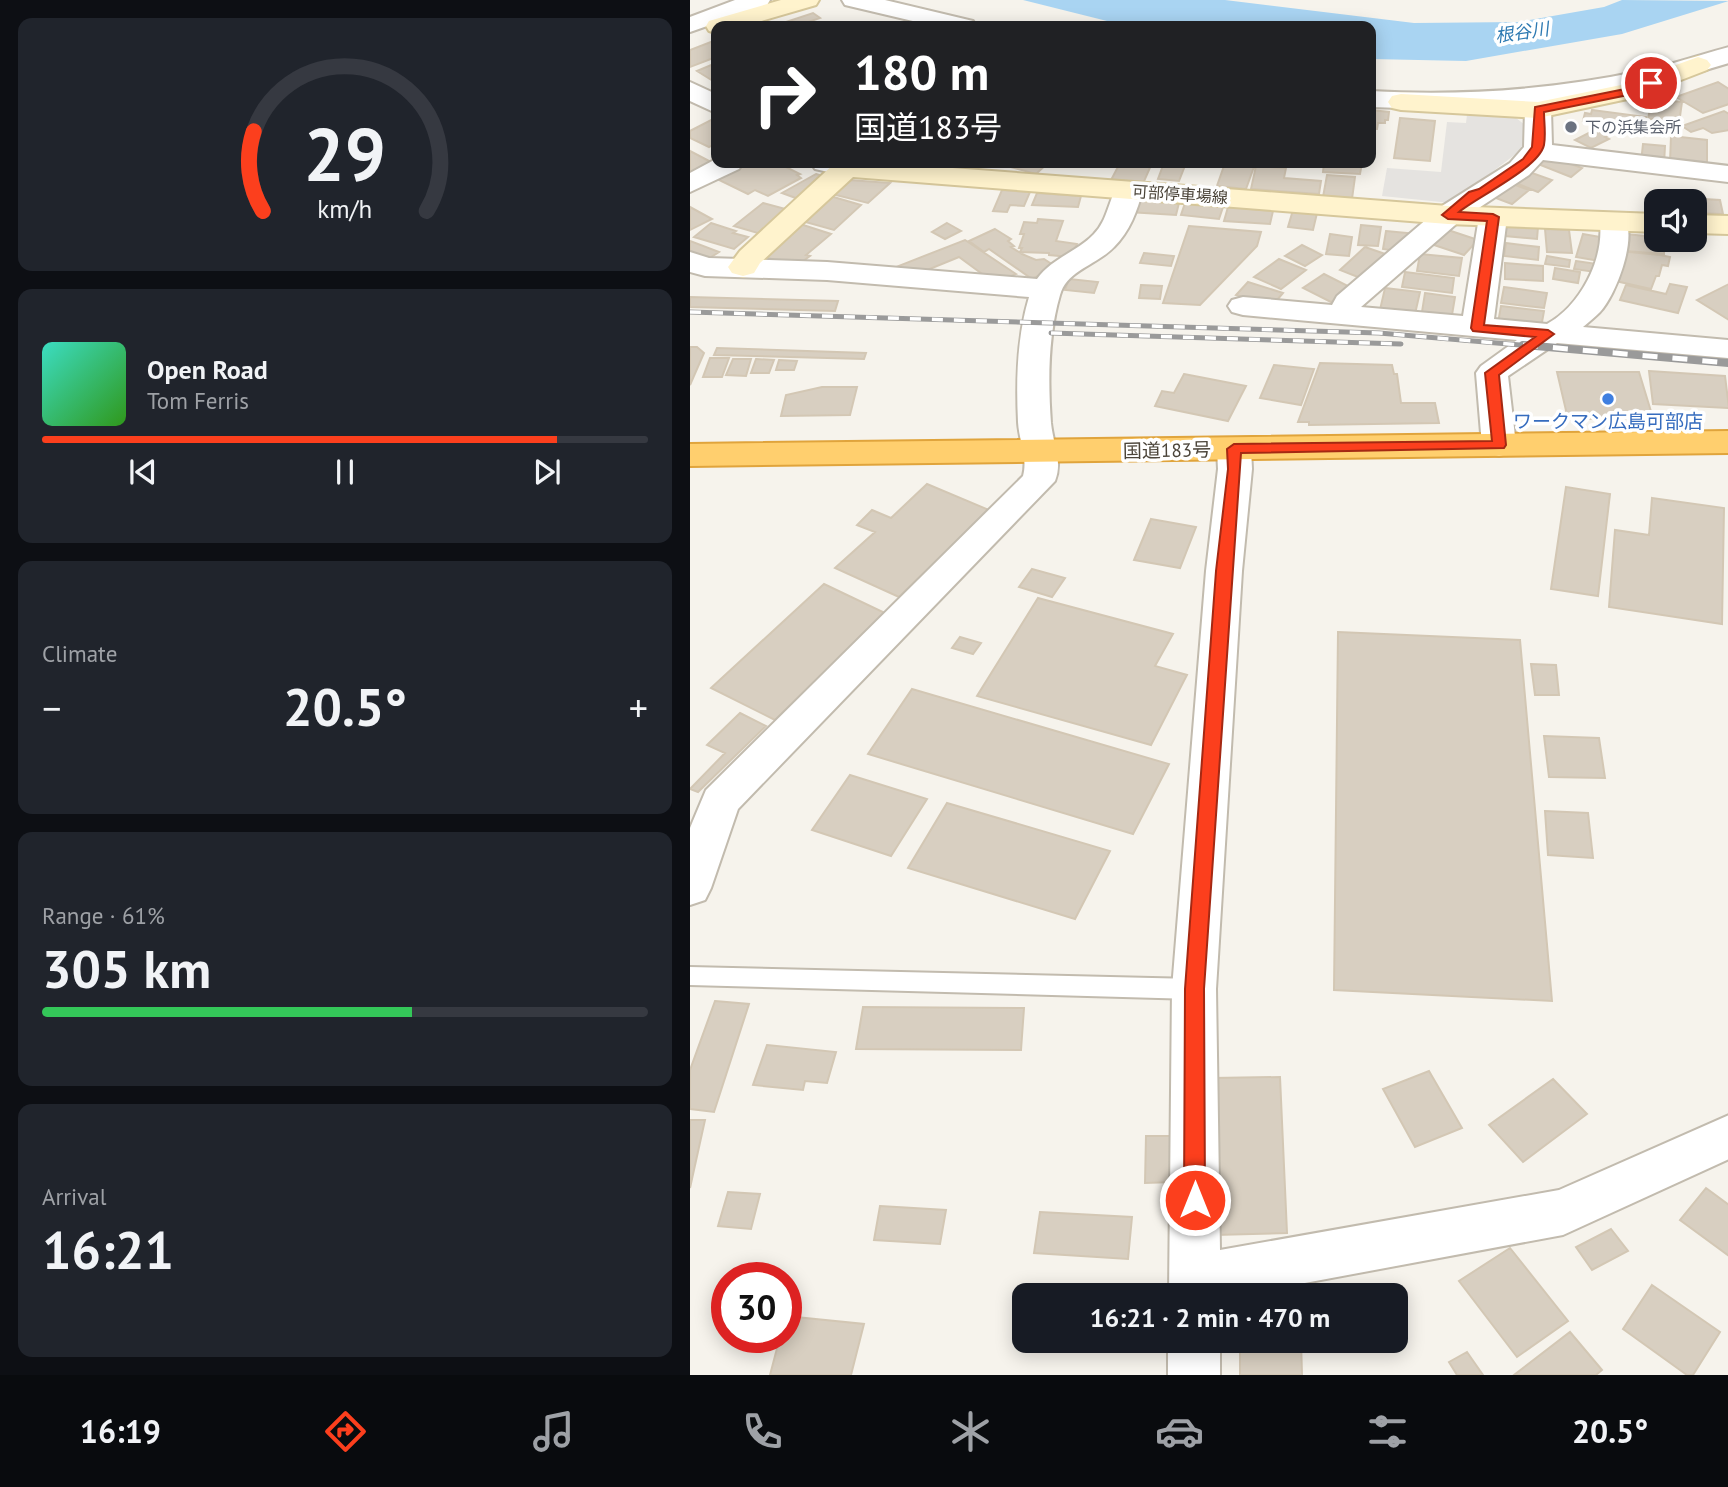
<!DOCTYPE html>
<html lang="en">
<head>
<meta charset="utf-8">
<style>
  :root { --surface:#171b24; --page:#20242c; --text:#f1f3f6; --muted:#9ea1a6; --line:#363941; --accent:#fc3f1d }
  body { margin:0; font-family:"PT Sans","Noto Sans JP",sans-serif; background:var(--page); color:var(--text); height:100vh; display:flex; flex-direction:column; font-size:26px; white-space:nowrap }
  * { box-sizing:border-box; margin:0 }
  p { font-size:23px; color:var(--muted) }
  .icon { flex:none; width:38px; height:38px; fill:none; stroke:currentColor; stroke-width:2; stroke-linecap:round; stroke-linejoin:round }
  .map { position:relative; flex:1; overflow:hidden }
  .panel { display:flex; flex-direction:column; gap:18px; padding:18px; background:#0d0f14; width:690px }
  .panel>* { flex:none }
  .guide { position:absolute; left:21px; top:21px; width:665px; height:147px; border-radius:14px; box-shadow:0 4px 18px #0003; background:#202124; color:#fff; overflow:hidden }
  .fabs { position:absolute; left:954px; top:189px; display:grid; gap:14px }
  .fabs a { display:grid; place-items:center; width:63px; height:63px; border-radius:14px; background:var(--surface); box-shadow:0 4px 18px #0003; font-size:35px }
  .speed { position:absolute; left:21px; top:1262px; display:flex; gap:14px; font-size:35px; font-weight:700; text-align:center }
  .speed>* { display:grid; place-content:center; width:91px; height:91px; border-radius:50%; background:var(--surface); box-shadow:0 4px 18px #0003; line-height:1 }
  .speed .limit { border:10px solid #d22; background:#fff; color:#111 }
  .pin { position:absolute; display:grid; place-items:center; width:60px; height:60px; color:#fff; margin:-30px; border:4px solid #fff; border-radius:50%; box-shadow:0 2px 7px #0007 }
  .me { position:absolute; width:77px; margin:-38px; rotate:0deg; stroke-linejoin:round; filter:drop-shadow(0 0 5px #0008) }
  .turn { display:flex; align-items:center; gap:24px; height:147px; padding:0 28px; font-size:32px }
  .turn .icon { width:91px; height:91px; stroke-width:2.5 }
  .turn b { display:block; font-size:49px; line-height:60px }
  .big { font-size:52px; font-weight:700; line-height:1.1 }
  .panel .tile { flex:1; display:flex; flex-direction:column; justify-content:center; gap:10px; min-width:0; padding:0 24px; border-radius:14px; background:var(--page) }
  .panel .dial { align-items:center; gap:0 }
  .dial svg { height:182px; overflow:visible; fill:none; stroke:var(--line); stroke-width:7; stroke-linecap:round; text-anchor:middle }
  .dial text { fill:var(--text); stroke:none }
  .song { display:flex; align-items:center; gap:21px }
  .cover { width:84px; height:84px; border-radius:10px; background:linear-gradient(135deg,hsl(170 70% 55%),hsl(110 70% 35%)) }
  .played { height:7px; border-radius:4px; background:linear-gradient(90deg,var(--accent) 85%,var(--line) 85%) }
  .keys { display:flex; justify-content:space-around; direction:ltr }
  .heat { display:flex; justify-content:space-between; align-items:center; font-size:38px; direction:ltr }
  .charge { height:10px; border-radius:5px; background:linear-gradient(90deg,#34c759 61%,var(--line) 0) }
  .trip { position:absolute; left:322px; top:1283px; width:396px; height:70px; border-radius:14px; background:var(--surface); box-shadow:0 4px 18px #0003; font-weight:700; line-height:70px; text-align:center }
  .dock { display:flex; height:112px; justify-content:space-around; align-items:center; background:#090b0e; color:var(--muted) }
  .dock .icon { width:49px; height:49px }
  .dock .selected { color:var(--accent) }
  .dock b { font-size:32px; color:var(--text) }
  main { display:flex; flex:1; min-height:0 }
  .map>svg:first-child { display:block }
  .parking { fill:#e5e3e0 }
  .water { fill:#a9d4f2 }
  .building { fill:#d8cfc1; stroke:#d3c7b4; stroke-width:2 }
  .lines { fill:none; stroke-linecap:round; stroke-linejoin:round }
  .lane-casing { stroke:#c2bbae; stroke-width:4 }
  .street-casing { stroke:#c2bbae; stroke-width:4 }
  .secondary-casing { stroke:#d6c79b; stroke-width:4 }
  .highway-casing { stroke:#e0a43c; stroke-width:4 }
  .lane { fill:#fff; fill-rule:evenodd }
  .street { fill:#fff; fill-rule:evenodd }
  .secondary { fill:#fff3cd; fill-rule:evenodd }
  .highway { fill:#ffcf6e; fill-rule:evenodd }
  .rail-far1-casing { stroke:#9a9a9a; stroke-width:5 }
  .rail-casing { stroke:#9a9a9a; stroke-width:8 }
  .rail-far1 { stroke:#fff; stroke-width:3.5; stroke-dasharray:11; stroke-linecap:butt }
  .rail { stroke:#fff; stroke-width:5; stroke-dasharray:15; stroke-linecap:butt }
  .route { fill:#fc3f1d; stroke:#a42913; stroke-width:2 }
  .worship-dot { fill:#6b7280; stroke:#fff; stroke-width:2.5 }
  .shop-dot { fill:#3f7fe0; stroke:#fff; stroke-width:2.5 }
  .labels { text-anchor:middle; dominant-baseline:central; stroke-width:7; stroke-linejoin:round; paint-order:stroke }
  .far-worship-label { font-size:16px; fill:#5b616d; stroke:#fff; text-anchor:start }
  .far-street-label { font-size:16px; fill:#4b4439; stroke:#fff }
  .far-water-label { font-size:18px; font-style:italic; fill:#2e7ab2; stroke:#fff }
  .shop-label { font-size:19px; fill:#366cbe; stroke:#fff }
  .street-label { font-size:19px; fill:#4b4439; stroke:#fff }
</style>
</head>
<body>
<main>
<section class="panel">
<div class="tile dial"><svg viewBox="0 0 100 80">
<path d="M14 69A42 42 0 1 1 86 69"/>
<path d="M14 69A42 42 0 0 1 10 34" stroke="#fc3f1d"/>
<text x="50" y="56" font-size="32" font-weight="700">29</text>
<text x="50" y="72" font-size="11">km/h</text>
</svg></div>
<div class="tile">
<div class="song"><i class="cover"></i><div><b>Open Road</b><p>Tom Ferris</p></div></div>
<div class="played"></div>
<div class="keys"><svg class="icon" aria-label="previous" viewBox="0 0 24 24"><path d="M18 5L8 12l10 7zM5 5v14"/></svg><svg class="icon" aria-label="pause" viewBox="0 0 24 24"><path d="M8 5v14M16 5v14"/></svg><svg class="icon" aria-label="next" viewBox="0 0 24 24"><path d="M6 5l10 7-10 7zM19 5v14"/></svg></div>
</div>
<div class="tile"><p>Climate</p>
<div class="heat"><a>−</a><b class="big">20.5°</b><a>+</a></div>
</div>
<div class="tile"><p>Range · 61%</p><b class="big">305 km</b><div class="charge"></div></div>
<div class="tile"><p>Arrival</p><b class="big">16:21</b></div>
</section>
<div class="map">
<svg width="1039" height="1375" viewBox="0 0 1039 1375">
  <rect width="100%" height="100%" fill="#f6f3ec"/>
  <path class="parking" d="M777 115 826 118 835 125V147L761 203 692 196 697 168 751 172 757 122 776 123Z"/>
  <path class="water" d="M333 0H535L724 23 828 22 914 7 932 0 1039 1 932 34 776 61 681 59V26H437Z"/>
  <path class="building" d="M123 13 130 18 107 26 90 24Z
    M26 40V57L0 67V50Z
    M26 63V80L23 81 7 71Z
    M1028 82 1039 89V104L1013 113 986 97Z
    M967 100 992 102 988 131 962 128 964 119H958L960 109H965Z
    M681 110 699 112 698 120H695V123H688L687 129H681Z
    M902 110 956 117 954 129 893 121 895 113 901 114Z
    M1034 111 1039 114V130L1022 133 1013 128 1001 132 992 126Z
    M710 118 745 121 740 161 704 158Z
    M21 120 26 122V143L19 147 0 138V131Z
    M912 126 925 132 915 137 919 139 901 148 885 140Z
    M981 136 1017 140V166L980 162Z
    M953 144 975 146 974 164 951 162Z
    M0 151 23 163 0 175Z
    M859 156 892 168 881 177 848 164Z
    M56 163H88L110 174 107 175 111 178 78 196 65 190 58 194 27 179Z
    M321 163H358L346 174 317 166Z
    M430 163H462L452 186 420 182Z
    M474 163H496L489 181 468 179Z
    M535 163 565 164 556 189 527 186Z
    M634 163H672L670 174 633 172Z
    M566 166 596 168 594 178 631 181 629 194 561 189Z
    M842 173 862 180 848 192 828 184Z
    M126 174 142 179 114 201 92 193Z
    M637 175 665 177 662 199 633 197Z
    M159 180 200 183 178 203 142 194Z
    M820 183 839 190 822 204 803 197Z
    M312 190 340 192 334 206 320 205 317 212 303 211Z
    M347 193 391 196 388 207 342 205Z
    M140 196 171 205 144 230 112 221Z
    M997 198 1030 200 1033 214 1004 213V201H997Z
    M443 200 489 203 486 215 439 212Z
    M73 203 99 210 71 234 44 226Z
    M495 203 533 207 529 219 491 215Z
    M0 207 22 219 0 230Z
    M538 207 583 211 580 224 534 221Z
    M603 210 627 213 623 230 598 227Z
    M348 219 373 221 366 241 387 244 380 257 359 255V253L330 252 332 248H329L334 234H330L334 222 347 223Z
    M21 223 46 231 43 233 58 237 44 249 4 237Z
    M257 223 271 231 255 239 242 232Z
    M110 224 141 234 116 255 120 256 109 264H97L72 256Z
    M671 225 691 227 688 246 668 245Z
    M816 225 848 227 847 239 815 236Z
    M499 226 571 232 567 246 510 305 473 303Z
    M305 229 321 239 318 241 324 246 321 247 332 254 346 260 354 259 366 267 342 279 299 249 294 252 279 241Z
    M755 229 788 240 774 255 741 244Z
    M855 229 879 230 882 253 857 252Z
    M696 231 728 234 714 252 693 249Z
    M640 234 662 237 659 256 636 254Z
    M893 234 916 238 910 261 886 257Z
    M935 234 966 237 968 244 974 245V254L935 251Z
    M275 240 326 274 314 279H299L269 257 230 273 211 272 206 267Z
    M0 241 29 252 15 261 0 255Z
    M816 243 849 247 848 260 814 256Z
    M612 245 632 255 615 266 595 256Z
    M675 247 698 255 673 279 650 270Z
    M929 251 970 255 980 257 978 266 972 265 969 276H966L961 289 921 280Z
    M454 253 484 256 481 266 450 263Z
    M730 254 772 258 769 276 727 271Z
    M857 256 880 260 879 267 855 264Z
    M589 259 616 270 591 289 564 277Z
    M886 261 907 264 905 272 884 269Z
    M815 263 853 266V281L815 279Z
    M865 268 890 272 888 283 863 279Z
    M715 272 764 278 762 293 712 287Z
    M634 274 662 288 641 302 613 288Z
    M379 279 408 282 404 293 375 290Z
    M558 282 593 293 582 306 546 295Z
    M980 284 997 287 988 313 930 300 936 285 976 294Z
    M1039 284V320L1007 300Z
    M451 285 472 286 470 299 449 298Z
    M814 287 857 293 854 308 811 303Z
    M695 288 730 292 725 314 690 310Z
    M735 293 765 297 761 321 731 318Z
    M0 297 148 301 145 311 0 307Z
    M811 306 854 311 851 328 808 323Z
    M0 347H7L14 353 0 385Z
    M27 348 176 353 174 359 24 355Z
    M20 358H39L32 377H13Z
    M43 359H61L56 376 36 375Z
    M66 359 84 360 79 373H61Z
    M89 360 107 361 104 370H86Z
    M630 363 702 365 704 374H707L711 403H745L749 423 619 425V422H608Z
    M584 365 624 369 611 405 570 398Z
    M959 371 1035 376 1039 408 963 404Z
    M867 372H949L963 418 878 419Z
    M494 374 556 386 538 421 465 406 472 391 484 393Z
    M132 387H167L160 415 91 416 96 395Z
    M237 484 299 510 209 597 145 568 185 532 167 525 182 510 201 518Z
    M876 487 920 494 908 596 861 589Z
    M962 498 1034 508 1032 624 919 607 925 530 959 535Z
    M461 519 506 527 490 568 444 560Z
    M342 569 375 578 362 597 329 587Z
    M134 584 195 613 85 720 21 688Z
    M348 598 483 634 465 666 497 675 461 745 287 696Z
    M648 632 830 640 862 1001 644 990Z
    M270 637 291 643 283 654 262 648Z
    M841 664 866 665 869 695H845Z
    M222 689 479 764 443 834 178 754Z
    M50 713 76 726 8 792 0 789 35 753 17 745Z
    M854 736 909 738 915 778 859 777Z
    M160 775 237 799 201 856 122 830Z
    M257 803 420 851 385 919 218 868Z
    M855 811 898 813 903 858 858 855Z
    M25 1001 59 1004 24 1112 0 1109V1070Z
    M173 1007 334 1008 331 1050 166 1049Z
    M77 1045 146 1052 137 1083 115 1081 113 1090 63 1085Z
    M739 1071 772 1128 725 1147 693 1089Z
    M590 1077 597 1233 525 1235 523 1078Z
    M863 1079 897 1114 833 1162 799 1125Z
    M0 1120H15L0 1188Z
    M456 1136H484L483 1182 455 1183Z
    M1016 1188 1039 1205V1256L990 1220Z
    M38 1192 70 1194 61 1229 28 1226Z
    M190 1206 256 1210 250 1244 184 1240Z
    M350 1212 442 1217 438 1259 344 1253Z
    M921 1229 938 1251 902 1270 886 1247Z
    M820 1248 878 1321 827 1357 769 1281Z
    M962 1285 1030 1332 1003 1375H997L933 1329Z
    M96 1316 174 1324 161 1375H80L90 1337H96Z
    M880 1332 912 1370 906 1375H824Z
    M550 1340H611L612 1375H550Z
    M777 1352 793 1375H767L759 1362Z"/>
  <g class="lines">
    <g class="lane-casing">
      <path id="lane" d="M0 967 504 979 512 982 515 989 512 996 504 999 0 985Z"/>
    </g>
    <g class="street-casing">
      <path id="street" d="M45 0H80L77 5 0 32V17Z
        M152 0H195L283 21 286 26H244L155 5Z
        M1039 47V63C978 82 916 97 853 103L861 110 862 145 1039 166V182L853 160 839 175 772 219 671 307 773 316 789 217 793 211 803 208 813 211 817 217 804 319 857 324C890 306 914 260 910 223L914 217 924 214 934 217C948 237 926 295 910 312 905 317 899 322 893 327L1039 340V358L867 343 818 376 826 445 821 453 809 456 797 453 792 445 786 373 791 366 827 340 553 315 542 312 538 306 542 300 553 297 642 305 647 296 752 206 820 163 834 147 835 110 838 105 770 110 681 107V91C772 96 861 90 951 71 981 65 1009 55 1039 47Z
        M0 82 26 94V113L0 101Z
        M26 159V163H53L49 169 0 192V173Z
        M121 163H166L170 168 166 174 156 176 125 169Z
        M439 182 449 184 453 190C447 211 440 231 424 247 407 265 377 270 370 295 358 336 358 381 361 423 363 444 373 461 365 481L48 809 21 888 15 900 0 905V828L16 790 333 476C338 458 329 441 328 422 326 380 327 337 339 297L137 280 15 276 0 272V252L19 258 137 262 347 279C362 258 387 252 404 234 418 220 418 200 429 184Z
        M544 438 556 441 561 449 562 469 552 571 526 989 530 1250 869 1190 1039 1115V1159L873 1235 550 1295H479L482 989 516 571 528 469 527 449 532 441Z
        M478 1340H530V1375H478Z"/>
    </g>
    <g class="secondary-casing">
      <path id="secondary" d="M91 0H129L126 5 54 26H26V33L19 31 16 26 19 21Z
        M1008 57 1017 60 1021 65 1017 70 947 97 848 118 711 110 702 108 698 102 702 96 711 94 848 102 931 85Z
        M145 163H197L758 206 966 214V232L758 224 163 177 70 263 64 273 53 276 42 273 38 267 50 251Z
        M1004 215 1039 216V234L1004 233Z"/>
    </g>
    <g class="highway-casing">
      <path id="highway" d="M1039 431V453L0 466V444Z"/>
    </g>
    <use href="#lane" class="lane"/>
    <use href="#street" class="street"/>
    <use href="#secondary" class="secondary"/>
    <use href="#highway" class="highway"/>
    <g class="rail-far1-casing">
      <path id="rail-far1" d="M0 312 689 333 853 347
        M361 333 711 344"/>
    </g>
    <g class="rail-casing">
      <path id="rail" d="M833 345 1039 363"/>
    </g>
    <use href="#rail-far1" class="rail-far1"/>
    <use href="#rail" class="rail"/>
  </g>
  <path class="route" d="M961 80 967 83 965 85 938 95 854 112C854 122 856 135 854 145 849 168 787 197 769 212L803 214 809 217 794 325 858 330 864 334 809 375 816 445 814 448 551 453 514 989 515 1200 512 1207 505 1210 497 1207 494 1200 495 989 526 571 538 469 537 449 544 444 802 441 795 373 845 337 783 331 781 328 797 221 758 219 752 215 779 192 789 189 833 159 842 147 845 107 935 89Z"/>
  <circle class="worship-dot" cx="881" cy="127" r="7"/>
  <circle class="shop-dot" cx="918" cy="399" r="7"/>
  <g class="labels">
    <g class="far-worship-label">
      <text x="895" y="127">下の浜集会所</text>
    </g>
    <g class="far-street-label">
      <text transform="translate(490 194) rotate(4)">可部停車場線</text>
    </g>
    <g class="far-water-label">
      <text transform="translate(832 32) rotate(-8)">根谷川</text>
    </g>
    <g class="shop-label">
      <text x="918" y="421">ワークマン広島可部店</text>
    </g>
    <g class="street-label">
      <text transform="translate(477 450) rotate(-1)">国道183号</text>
    </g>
  </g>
</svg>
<div class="fabs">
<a><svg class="icon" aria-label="sound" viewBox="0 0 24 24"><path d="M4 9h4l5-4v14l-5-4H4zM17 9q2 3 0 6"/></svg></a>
</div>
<div class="speed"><div class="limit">30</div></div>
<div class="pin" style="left:961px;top:83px;background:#d93025"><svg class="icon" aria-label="arrive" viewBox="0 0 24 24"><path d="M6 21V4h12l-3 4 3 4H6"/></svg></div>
<svg class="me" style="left:505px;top:1200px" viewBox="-20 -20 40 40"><circle r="17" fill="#fc3f1d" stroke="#fff" stroke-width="3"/><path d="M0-11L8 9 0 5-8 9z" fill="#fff"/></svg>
<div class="trip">16:21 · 2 min · 470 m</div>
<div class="guide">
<div class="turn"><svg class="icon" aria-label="right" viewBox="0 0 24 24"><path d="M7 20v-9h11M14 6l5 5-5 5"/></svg><div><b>180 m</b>国道183号</div></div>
</div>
</div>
</main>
<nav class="dock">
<b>16:19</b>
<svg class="icon selected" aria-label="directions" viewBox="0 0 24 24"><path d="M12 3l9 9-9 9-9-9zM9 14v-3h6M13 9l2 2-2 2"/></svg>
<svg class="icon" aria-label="music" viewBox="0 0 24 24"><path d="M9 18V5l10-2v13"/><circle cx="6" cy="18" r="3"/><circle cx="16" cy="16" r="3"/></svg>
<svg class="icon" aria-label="phone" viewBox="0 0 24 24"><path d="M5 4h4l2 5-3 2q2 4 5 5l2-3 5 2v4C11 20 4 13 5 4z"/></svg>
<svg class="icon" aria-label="climate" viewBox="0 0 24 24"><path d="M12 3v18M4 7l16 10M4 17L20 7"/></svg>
<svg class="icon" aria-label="car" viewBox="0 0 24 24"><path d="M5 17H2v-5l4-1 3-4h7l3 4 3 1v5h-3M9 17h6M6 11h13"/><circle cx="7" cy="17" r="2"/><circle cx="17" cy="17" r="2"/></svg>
<svg class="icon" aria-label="filters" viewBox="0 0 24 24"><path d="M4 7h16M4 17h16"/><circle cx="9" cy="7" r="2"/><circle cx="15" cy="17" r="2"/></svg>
<b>20.5°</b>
</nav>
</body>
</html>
